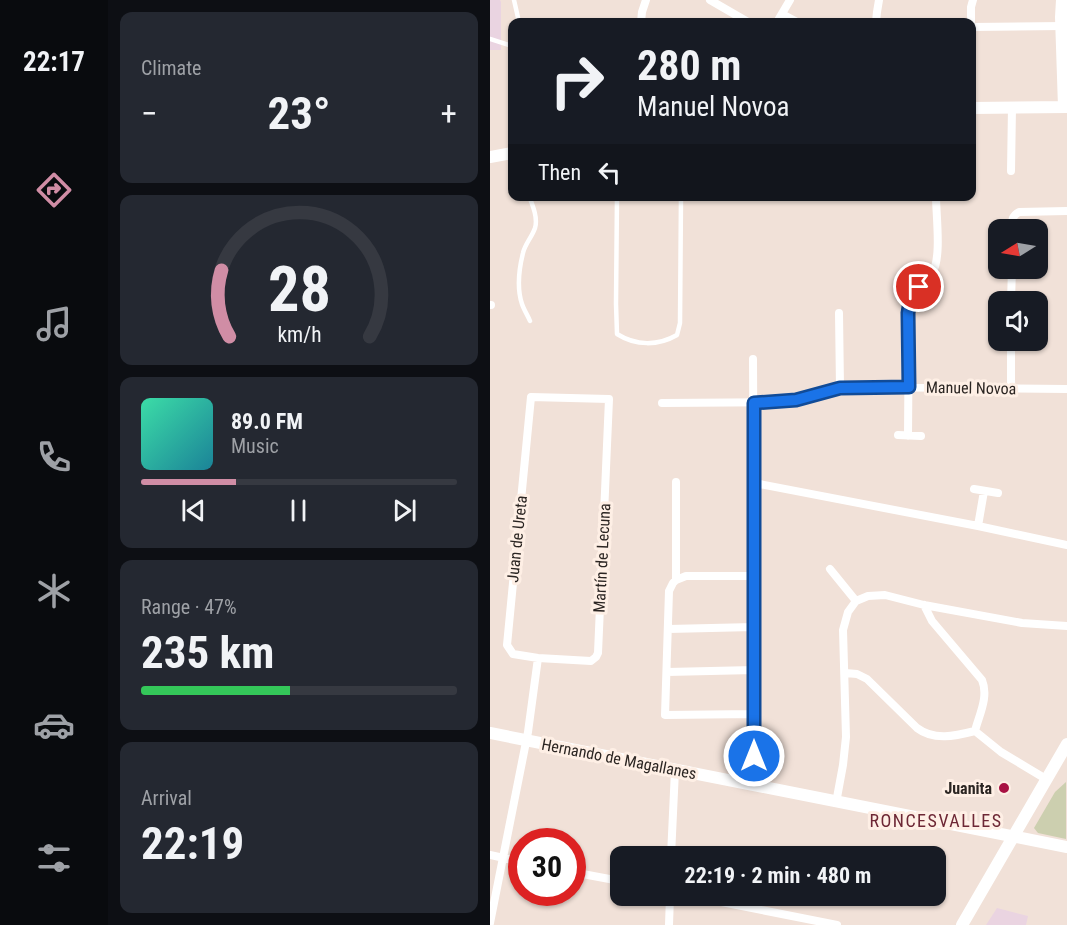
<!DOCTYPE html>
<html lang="en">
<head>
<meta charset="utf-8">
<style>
  :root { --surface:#171b24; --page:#242831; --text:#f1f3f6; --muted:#9ea1a6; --line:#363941; --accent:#d08da5 }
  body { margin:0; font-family:"Roboto Condensed",sans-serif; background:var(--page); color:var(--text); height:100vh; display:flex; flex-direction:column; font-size:22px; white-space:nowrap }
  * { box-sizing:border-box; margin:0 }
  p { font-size:20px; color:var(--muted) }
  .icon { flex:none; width:33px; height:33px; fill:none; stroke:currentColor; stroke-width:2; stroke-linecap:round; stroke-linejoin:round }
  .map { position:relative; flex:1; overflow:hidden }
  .drawer { display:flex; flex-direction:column; gap:12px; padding:12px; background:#0d0f14; width:382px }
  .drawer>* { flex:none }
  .hud { position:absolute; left:18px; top:18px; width:468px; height:183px; border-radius:12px; box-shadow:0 2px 4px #0004; background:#171b24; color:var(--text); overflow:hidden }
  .needle { width:39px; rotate:259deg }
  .controls { position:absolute; left:498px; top:219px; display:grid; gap:12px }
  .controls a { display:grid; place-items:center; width:60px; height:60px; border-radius:12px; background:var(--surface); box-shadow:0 2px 4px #0004; font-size:30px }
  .speed { position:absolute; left:18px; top:828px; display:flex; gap:12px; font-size:30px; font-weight:700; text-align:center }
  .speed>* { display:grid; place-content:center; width:78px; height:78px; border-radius:50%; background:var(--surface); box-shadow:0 2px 4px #0004; line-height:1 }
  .speed .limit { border:9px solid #d22; background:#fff; color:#111 }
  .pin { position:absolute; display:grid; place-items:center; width:51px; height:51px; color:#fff; margin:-26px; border:3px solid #fff; border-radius:50%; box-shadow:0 2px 6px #0007 }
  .me { position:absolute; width:66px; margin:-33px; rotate:0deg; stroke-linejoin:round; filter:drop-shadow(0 0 4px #0008) }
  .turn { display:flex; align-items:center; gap:21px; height:126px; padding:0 30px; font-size:27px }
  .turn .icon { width:78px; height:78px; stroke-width:2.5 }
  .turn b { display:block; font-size:42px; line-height:51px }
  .then { display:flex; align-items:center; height:57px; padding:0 30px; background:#0003; gap:12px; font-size:22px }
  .big { font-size:45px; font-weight:700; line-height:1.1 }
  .drawer .card { flex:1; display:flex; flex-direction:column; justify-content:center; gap:9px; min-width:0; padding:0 21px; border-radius:12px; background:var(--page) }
  .drawer .dial { align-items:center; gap:0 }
  .dial svg { height:156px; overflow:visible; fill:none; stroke:var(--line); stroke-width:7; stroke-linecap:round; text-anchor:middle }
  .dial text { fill:var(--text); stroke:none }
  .song { display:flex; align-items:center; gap:18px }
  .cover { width:72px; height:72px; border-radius:9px; background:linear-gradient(135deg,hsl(160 70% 55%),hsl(190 70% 35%)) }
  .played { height:6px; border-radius:3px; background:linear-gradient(90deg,var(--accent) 30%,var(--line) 30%) }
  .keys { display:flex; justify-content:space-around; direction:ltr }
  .heat { display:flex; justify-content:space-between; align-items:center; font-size:33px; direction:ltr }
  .charge { height:9px; border-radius:4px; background:linear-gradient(90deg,#34c759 47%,var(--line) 0) }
  .trip { position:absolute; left:120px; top:846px; width:336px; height:60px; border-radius:12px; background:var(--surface); box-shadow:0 2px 4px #0004; font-weight:700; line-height:60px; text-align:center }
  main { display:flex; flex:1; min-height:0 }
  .dock { display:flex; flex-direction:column; width:108px; justify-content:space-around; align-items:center; background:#090b0e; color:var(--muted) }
  .dock .icon { width:42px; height:42px }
  .dock .current { color:var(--accent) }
  .dock b { font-size:27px; color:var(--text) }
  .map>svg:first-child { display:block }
  .education { fill:#ead4e1 }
  .green { fill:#cccfaf }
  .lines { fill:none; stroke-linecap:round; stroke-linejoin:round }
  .lane { stroke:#fff; stroke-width:4.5 }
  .street { stroke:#fff; stroke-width:8 }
  .secondary { stroke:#fff; stroke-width:12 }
  .route-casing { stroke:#114b97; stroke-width:15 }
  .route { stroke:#1a73e8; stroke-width:10 }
  .poi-dot { fill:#a81143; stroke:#feefe5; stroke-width:2 }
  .labels { text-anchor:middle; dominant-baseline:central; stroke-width:6; stroke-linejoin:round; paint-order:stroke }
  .street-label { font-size:16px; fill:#2b2522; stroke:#feefe5 }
  .poi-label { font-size:16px; font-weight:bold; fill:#2b2522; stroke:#feefe5; text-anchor:end }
  .neighbourhood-label { font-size:18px; letter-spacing:1.5px; fill:#6d2735; stroke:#feefe5 }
</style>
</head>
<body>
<main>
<nav class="dock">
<b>22:17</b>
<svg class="icon current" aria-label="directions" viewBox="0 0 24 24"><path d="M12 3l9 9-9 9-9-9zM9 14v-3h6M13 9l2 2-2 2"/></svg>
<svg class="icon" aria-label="music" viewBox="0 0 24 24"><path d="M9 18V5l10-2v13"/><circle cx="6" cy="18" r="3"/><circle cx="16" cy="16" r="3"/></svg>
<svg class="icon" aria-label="phone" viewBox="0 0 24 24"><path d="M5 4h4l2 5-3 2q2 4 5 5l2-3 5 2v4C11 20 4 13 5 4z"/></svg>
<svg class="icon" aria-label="climate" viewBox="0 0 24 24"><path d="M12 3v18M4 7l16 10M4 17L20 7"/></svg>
<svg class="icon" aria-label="car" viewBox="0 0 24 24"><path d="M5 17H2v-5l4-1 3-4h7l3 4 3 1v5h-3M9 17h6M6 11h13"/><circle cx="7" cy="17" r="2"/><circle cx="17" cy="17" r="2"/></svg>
<svg class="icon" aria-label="filters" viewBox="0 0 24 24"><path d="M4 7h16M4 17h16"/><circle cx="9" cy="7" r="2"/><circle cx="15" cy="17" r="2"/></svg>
</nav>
<section class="drawer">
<div class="card"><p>Climate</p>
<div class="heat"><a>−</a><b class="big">23°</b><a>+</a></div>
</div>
<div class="card dial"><svg viewBox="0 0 100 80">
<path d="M14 69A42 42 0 1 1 86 69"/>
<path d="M14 69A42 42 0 0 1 10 35" stroke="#d08da5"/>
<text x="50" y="56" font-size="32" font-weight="700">28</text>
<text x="50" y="72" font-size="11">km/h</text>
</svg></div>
<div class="card">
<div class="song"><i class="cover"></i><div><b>89.0 FM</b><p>Music</p></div></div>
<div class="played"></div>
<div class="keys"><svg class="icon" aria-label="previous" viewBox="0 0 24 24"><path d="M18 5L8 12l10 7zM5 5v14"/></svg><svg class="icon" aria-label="pause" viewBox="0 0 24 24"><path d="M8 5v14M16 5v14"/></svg><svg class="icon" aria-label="next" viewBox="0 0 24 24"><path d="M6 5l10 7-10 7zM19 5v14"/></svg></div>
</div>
<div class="card"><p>Range · 47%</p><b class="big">235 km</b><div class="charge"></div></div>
<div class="card"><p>Arrival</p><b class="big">22:19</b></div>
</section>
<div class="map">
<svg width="577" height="925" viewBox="0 0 577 925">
  <rect width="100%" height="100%" fill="#f1e1d8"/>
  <path class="education" d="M0 0H10L11 2V50H0Z
    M507 908 538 916 536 925H496Z"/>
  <path class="green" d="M576 782V839L548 833 544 828 565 792Z"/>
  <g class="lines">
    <path class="lane" d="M24 0 29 22
      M0 39 22 46
      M39 196C43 206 48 218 45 228 42 237 35 244 33 253 29 269 27 289 32 304 34 310 38 316 40 321
      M127 196 126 304 127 334C146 346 168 346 187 335L190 323 191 196"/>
    <path class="street" d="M220 0 258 22
      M292 14 307 22
      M151 22 152 12 156 0
      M287 22 300 0
      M386 22 387 12 389 0
      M481 22V7L483 0
      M482 27 574 26
      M521 171 522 107
      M522 230C522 222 521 216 529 212L577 211
      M521 302 522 268
      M0 305H1
      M349 313 350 388
      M263 359 265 786
      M521 388V340
      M41 397 119 399 108 653 106 657 101 661 48 658 23 654 17 645Z
      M172 403 289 402 306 400 350 388 369 387 577 389
      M408 435 431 436
      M418 436 419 304C425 289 434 285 442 273 452 259 446 215 446 196
      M186 482V580L183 583 179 591 175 715 264 714
      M264 483 488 526 577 545
      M484 489 508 493
      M488 526 494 491
      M340 569 366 601
      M186 580 196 576H264
      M434 605 442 621 492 680C499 697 489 715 485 731
      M178 629 264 627
      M177 672 264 670
      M355 673 367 674 377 679 427 728C444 741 465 736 485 731
      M485 731 511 752 556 779
      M346 803 353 765 356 737 353 630 358 612 366 601 378 596 395 595 434 605 532 623 577 626
      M0 855 32 862
      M181 856 185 770
      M82 872 130 881
      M201 896 347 925
      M0 923 38 732 48 658
      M179 925 180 896"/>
    <path class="secondary" d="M572 0 571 17 574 107
      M482 108 577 107
      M0 157 22 153
      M0 733 577 847
      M472 925 577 744"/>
  </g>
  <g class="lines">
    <g class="route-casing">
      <path id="route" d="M264 756V403L306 400 350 388 419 387 418 313C419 302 423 296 429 287"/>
    </g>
    <use href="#route" class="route"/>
  </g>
  <circle class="poi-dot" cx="514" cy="788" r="6"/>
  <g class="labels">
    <g class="street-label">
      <text transform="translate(481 388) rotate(1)">Manuel Novoa</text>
      <text transform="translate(27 539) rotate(-84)">Juan de Ureta</text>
      <text transform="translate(112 558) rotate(-87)">Martín de Lecuna</text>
      <text transform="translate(129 759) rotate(11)">Hernando de Magallanes</text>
    </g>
    <g class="poi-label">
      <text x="502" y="788">Juanita</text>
    </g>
    <g class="neighbourhood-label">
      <text x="446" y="820">RONCESVALLES</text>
    </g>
  </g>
</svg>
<div class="controls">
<a><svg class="needle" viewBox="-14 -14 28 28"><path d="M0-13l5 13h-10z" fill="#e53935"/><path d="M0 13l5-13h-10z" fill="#9ea1a6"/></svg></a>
<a><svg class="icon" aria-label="sound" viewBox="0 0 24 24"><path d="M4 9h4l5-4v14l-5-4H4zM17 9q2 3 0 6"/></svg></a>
</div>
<div class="speed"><div class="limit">30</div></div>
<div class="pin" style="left:429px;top:287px;background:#d93025"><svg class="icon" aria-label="arrive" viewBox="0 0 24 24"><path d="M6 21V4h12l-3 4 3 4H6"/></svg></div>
<svg class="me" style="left:264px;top:756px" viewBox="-20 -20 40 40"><circle r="17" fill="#1a73e8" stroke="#fff" stroke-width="3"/><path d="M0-11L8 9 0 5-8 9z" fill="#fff"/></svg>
<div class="trip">22:19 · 2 min · 480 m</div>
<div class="hud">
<div class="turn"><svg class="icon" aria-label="right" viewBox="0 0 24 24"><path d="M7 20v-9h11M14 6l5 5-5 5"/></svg><div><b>280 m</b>Manuel Novoa</div></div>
<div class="then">Then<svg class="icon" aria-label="left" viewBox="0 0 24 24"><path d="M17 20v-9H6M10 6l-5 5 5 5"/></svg></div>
</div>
</div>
</main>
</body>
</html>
